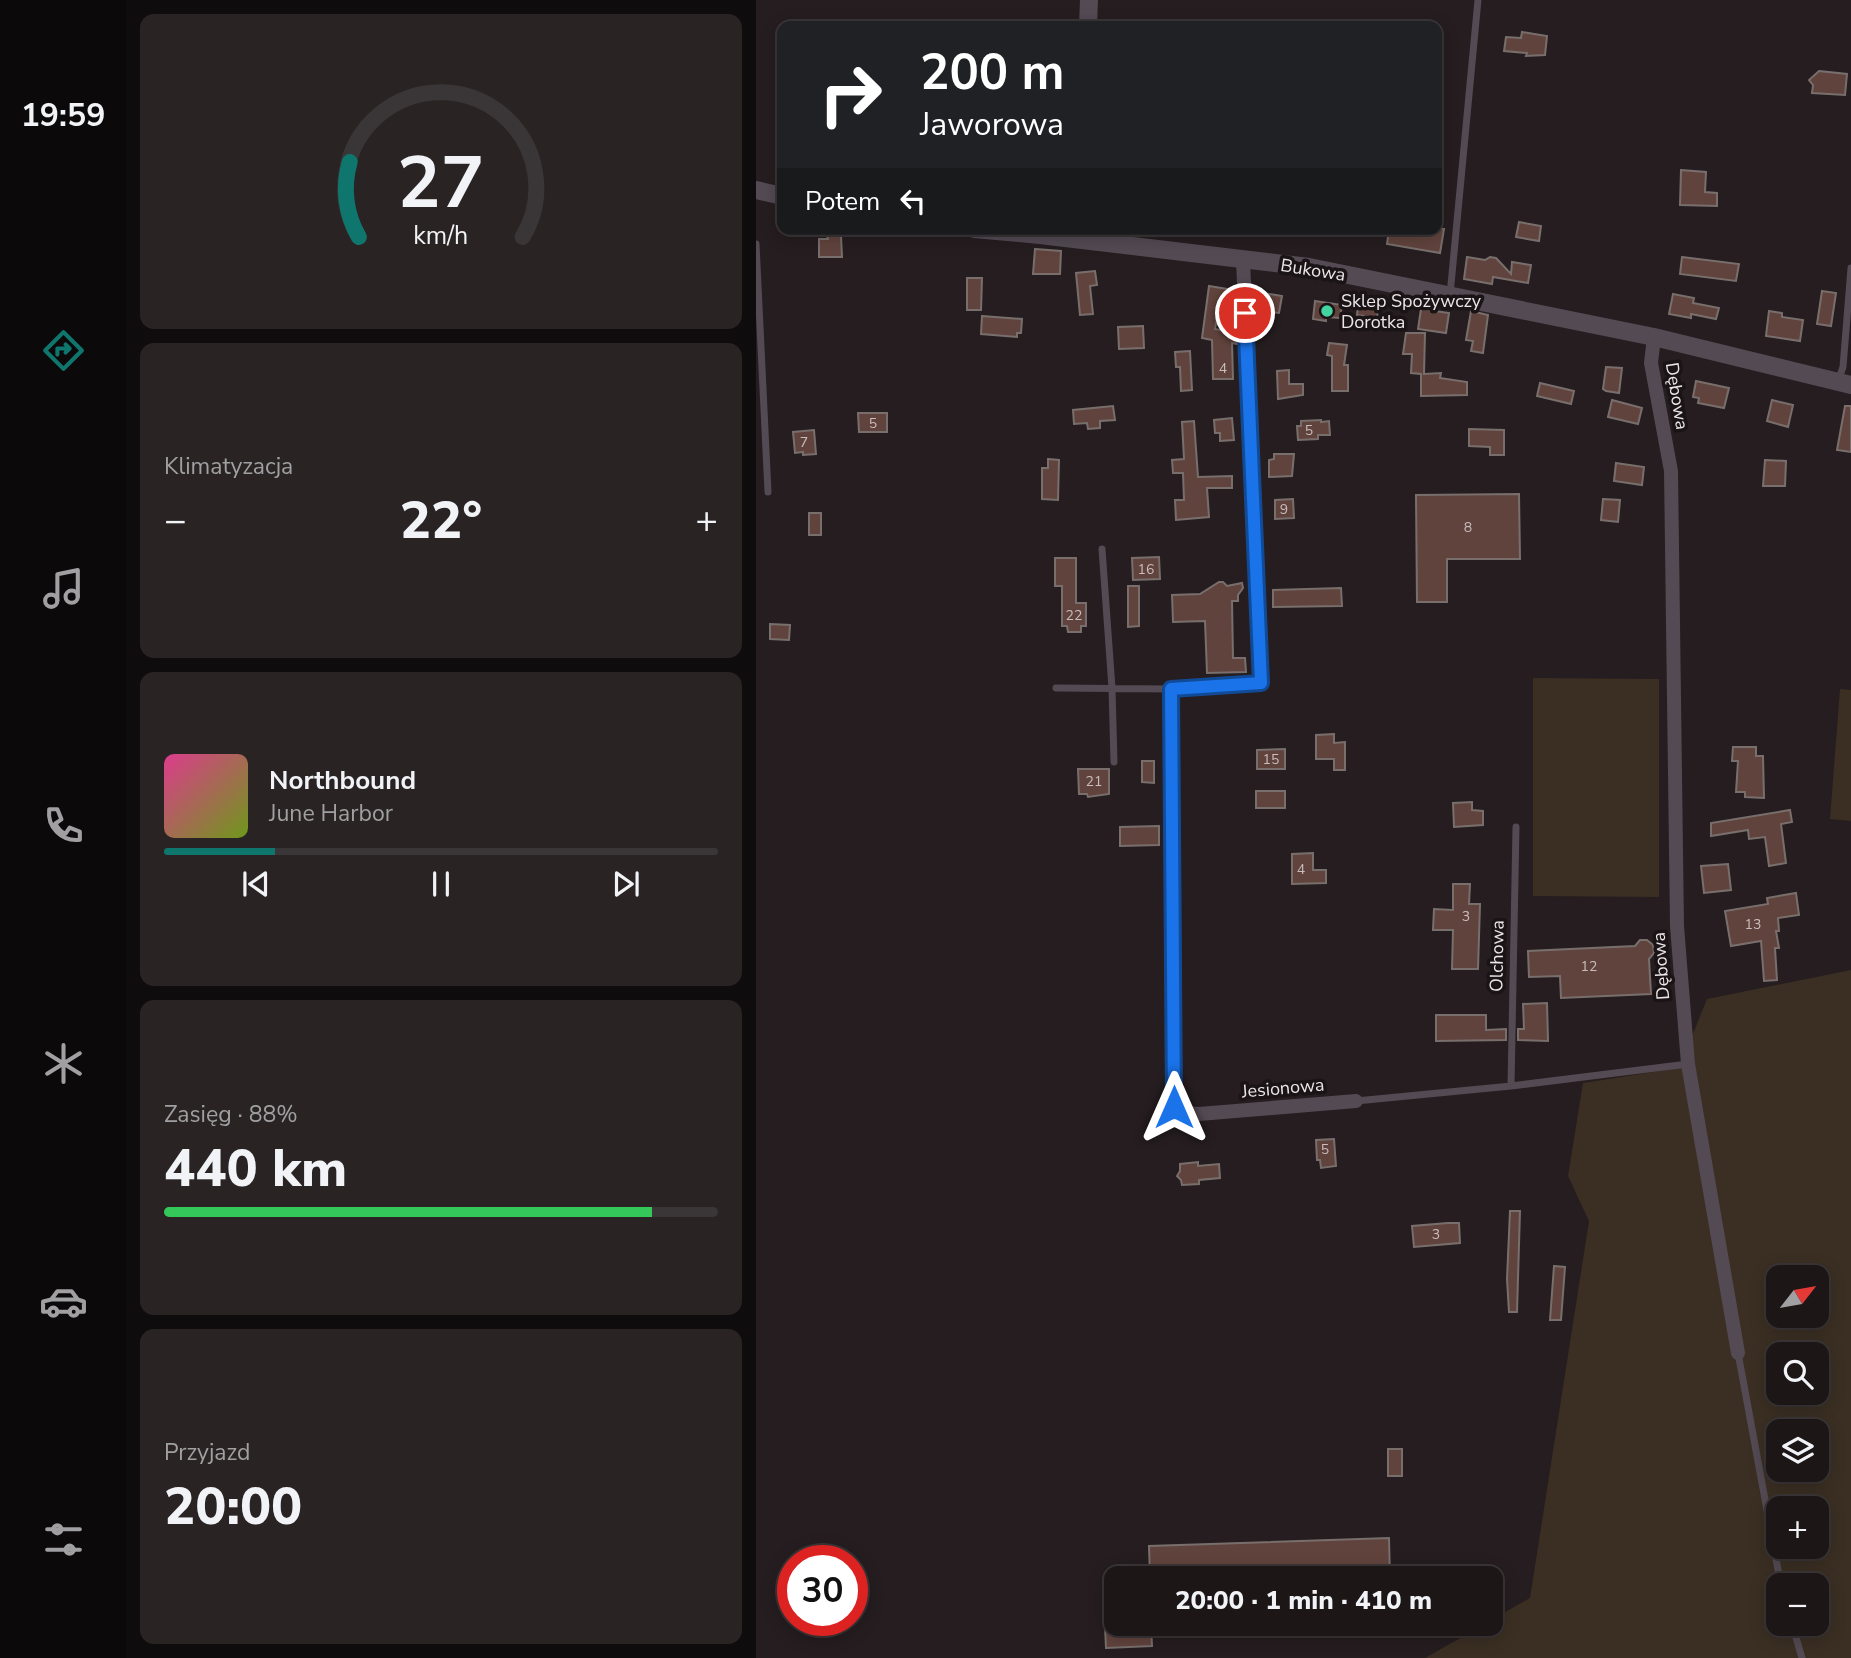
<!DOCTYPE html>
<html lang="pl">
<head>
<meta charset="utf-8">
<style>
  :root { --surface:#1c1617; --page:#292324; --text:#f1f3f6; --muted:#a09fa1; --line:#3a3536; --accent:#0f766e }
  body { margin:0; font-family:"Nunito Sans",sans-serif; background:var(--page); color:var(--text); height:100vh; display:flex; flex-direction:column; font-size:26px; white-space:nowrap }
  * { box-sizing:border-box; margin:0 }
  p { font-size:23px; color:var(--muted) }
  .icon { flex:none; width:38px; height:38px; fill:none; stroke:currentColor; stroke-width:2; stroke-linecap:round; stroke-linejoin:round }
  .map { position:relative; flex:1; overflow:hidden }
  .panel { display:flex; flex-direction:column; gap:14px; padding:14px; background:#0f0c0d; width:630px }
  .panel>* { flex:none }
  .hud { position:absolute; left:21px; top:21px; width:665px; height:214px; border-radius:14px; box-shadow:0 4px 18px #0003,0 0 0 2px var(--line); background:#202124; color:#fff; overflow:hidden }
  .needle { width:46px; rotate:59deg }
  .buttons { position:absolute; left:1010px; top:1265px; display:grid; gap:14px }
  .buttons a { display:grid; place-items:center; width:63px; height:63px; border-radius:14px; background:var(--surface); box-shadow:0 4px 18px #0003,0 0 0 2px var(--line); font-size:35px }
  .speed { position:absolute; left:21px; top:1545px; display:flex; gap:14px; font-size:35px; font-weight:700; text-align:center }
  .speed>* { display:grid; place-content:center; width:91px; height:91px; border-radius:50%; background:var(--surface); box-shadow:0 4px 18px #0003,0 0 0 2px var(--line); line-height:1 }
  .speed .limit { border:10px solid #d22; background:#fff; color:#111 }
  .pin { position:absolute; display:grid; place-items:center; width:60px; height:60px; color:#fff; margin:-30px; border:4px solid #fff; border-radius:50%; box-shadow:0 2px 7px #0007 }
  .me { position:absolute; width:77px; margin:-38px; rotate:0deg; stroke-linejoin:round; filter:drop-shadow(0 0 5px #0008) }
  .turn { display:flex; align-items:center; gap:24px; height:147px; padding:0 28px; font-size:32px }
  .turn .icon { width:91px; height:91px; stroke-width:2.5 }
  .turn b { display:block; font-size:49px; line-height:60px }
  .then { display:flex; align-items:center; height:66px; padding:0 28px; background:#0003; gap:14px; font-size:26px }
  .big { font-size:52px; font-weight:800; line-height:1.1 }
  .panel .widget { flex:1; display:flex; flex-direction:column; justify-content:center; gap:10px; min-width:0; padding:0 24px; border-radius:14px; background:var(--page) }
  .panel .dial { align-items:center; gap:0 }
  .dial svg { height:182px; overflow:visible; fill:none; stroke:var(--line); stroke-width:7; stroke-linecap:round; text-anchor:middle }
  .dial text { fill:var(--text); stroke:none }
  .song { display:flex; align-items:center; gap:21px }
  .cover { width:84px; height:84px; border-radius:10px; background:linear-gradient(135deg,hsl(330 70% 55%),hsl(80 70% 35%)) }
  .played { height:7px; border-radius:4px; background:linear-gradient(90deg,var(--accent) 20%,var(--line) 20%) }
  .keys { display:flex; justify-content:space-around; direction:ltr }
  .heat { display:flex; justify-content:space-between; align-items:center; font-size:38px; direction:ltr }
  .charge { height:10px; border-radius:5px; background:linear-gradient(90deg,#34c759 88%,var(--line) 0) }
  .trip { position:absolute; left:348px; top:1566px; width:399px; height:70px; border-radius:14px; background:var(--surface); box-shadow:0 4px 18px #0003,0 0 0 2px var(--line); font-weight:800; line-height:70px; text-align:center }
  main { display:flex; flex:1; min-height:0 }
  .tab-bar { display:flex; flex-direction:column; width:126px; justify-content:space-around; align-items:center; background:#0b0909; color:var(--muted) }
  .tab-bar .icon { width:49px; height:49px }
  .tab-bar .selected { color:var(--accent) }
  .tab-bar b { font-size:32px; color:var(--text) }
  .map>svg:first-child { display:block }
  .green { fill:#3b2f23; fill-rule:evenodd }
  .building { fill:#61433d; stroke:#786f6d; stroke-width:2 }
  .lines { fill:none; stroke-linecap:round; stroke-linejoin:round }
  .service { stroke:#534a53; stroke-width:7 }
  .minor { stroke:#534a53; stroke-width:14 }
  .tertiary { stroke:#534a53; stroke-width:18 }
  .route-casing { stroke:#114b97; stroke-width:18 }
  .route { stroke:#1a73e8; stroke-width:12 }
  .poi-dot { fill:#43d4a0; stroke:#1b1416; stroke-width:2.5 }
  .labels { text-anchor:middle; dominant-baseline:central; stroke-width:7; stroke-linejoin:round; paint-order:stroke }
  .number-label { font-size:14px; fill:#c9bdbd }
  .street-label { font-size:18px; fill:#ece6e8; stroke:#1b1416 }
  .poi-label { font-size:18px; fill:#ece6e8; stroke:#1b1416; text-anchor:start }
</style>
</head>
<body>
<main>
<nav class="tab-bar">
<b>19:59</b>
<svg class="icon selected" aria-label="directions" viewBox="0 0 24 24"><path d="M12 3l9 9-9 9-9-9zM9 14v-3h6M13 9l2 2-2 2"/></svg>
<svg class="icon" aria-label="music" viewBox="0 0 24 24"><path d="M9 18V5l10-2v13"/><circle cx="6" cy="18" r="3"/><circle cx="16" cy="16" r="3"/></svg>
<svg class="icon" aria-label="phone" viewBox="0 0 24 24"><path d="M5 4h4l2 5-3 2q2 4 5 5l2-3 5 2v4C11 20 4 13 5 4z"/></svg>
<svg class="icon" aria-label="climate" viewBox="0 0 24 24"><path d="M12 3v18M4 7l16 10M4 17L20 7"/></svg>
<svg class="icon" aria-label="car" viewBox="0 0 24 24"><path d="M5 17H2v-5l4-1 3-4h7l3 4 3 1v5h-3M9 17h6M6 11h13"/><circle cx="7" cy="17" r="2"/><circle cx="17" cy="17" r="2"/></svg>
<svg class="icon" aria-label="filters" viewBox="0 0 24 24"><path d="M4 7h16M4 17h16"/><circle cx="9" cy="7" r="2"/><circle cx="15" cy="17" r="2"/></svg>
</nav>
<section class="panel">
<div class="widget dial"><svg viewBox="0 0 100 80">
<path d="M14 69A42 42 0 1 1 86 69"/>
<path d="M14 69A42 42 0 0 1 10 36" stroke="#0f766e"/>
<text x="50" y="56" font-size="32" font-weight="700">27</text>
<text x="50" y="72" font-size="11">km/h</text>
</svg></div>
<div class="widget"><p>Klimatyzacja</p>
<div class="heat"><a>−</a><b class="big">22°</b><a>+</a></div>
</div>
<div class="widget">
<div class="song"><i class="cover"></i><div><b>Northbound</b><p>June Harbor</p></div></div>
<div class="played"></div>
<div class="keys"><svg class="icon" aria-label="previous" viewBox="0 0 24 24"><path d="M18 5L8 12l10 7zM5 5v14"/></svg><svg class="icon" aria-label="pause" viewBox="0 0 24 24"><path d="M8 5v14M16 5v14"/></svg><svg class="icon" aria-label="next" viewBox="0 0 24 24"><path d="M6 5l10 7-10 7zM19 5v14"/></svg></div>
</div>
<div class="widget"><p>Zasięg · 88%</p><b class="big">440 km</b><div class="charge"></div></div>
<div class="widget"><p>Przyjazd</p><b class="big">20:00</b></div>
</section>
<div class="map">
<svg width="1095" height="1658" viewBox="0 0 1095 1658">
  <rect width="100%" height="100%" fill="#251d1f"/>
  <path class="green" d="M777 678 903 679V897L777 896Z
    M1084 689 1095 690V821L1074 819Z
    M1095 970V1658H669L729 1624H735V1620L774 1598 833 1221 812 1176 827 1083 923 1068 951 999ZM1022 1278H1060V1316H1022ZM1022 1354H1060V1393H1022ZM1022 1432H1060V1470H1022ZM1022 1508H1060V1547H1022ZM1022 1586H1060V1624H1022Z"/>
  <path class="building" d="M766 32 791 36 789 55 770 56 771 53 748 51 750 37 765 38Z
    M1063 71 1091 74 1089 95 1056 93 1057 85 1053 80Z
    M925 170 950 172 949 192 961 193V206L924 205Z
    M763 222 785 226 783 241 760 237Z
    M633 229H688L684 253 631 244Z
    M71 236H85L86 257H63V239H72Z
    M279 249 305 251 304 274H277Z
    M711 257 729 260 734 257 740 258 755 274 756 262 775 265 772 283 737 277 736 284 708 279Z
    M926 257 983 264 980 281 924 274Z
    M339 271 341 285 334 286 337 314 324 315 320 273Z
    M211 278H226L225 310H211Z
    M453 286 472 289 469 307 463 306 459 329 480 333 481 344 476 343 477 379H457L456 340 446 338Z
    M1066 291 1080 293 1075 326 1061 324Z
    M507 293 526 296 523 313 504 311Z
    M917 294 938 298 937 303 963 308 960 319 935 314V318L913 314Z
    M603 298 623 300 621 318 601 315Z
    M559 301 586 305 584 318 570 317V321L557 319Z
    M665 309 693 313 690 333 662 329Z
    M715 311 732 315 727 353 715 351 717 341 710 340Z
    M1013 311 1026 313V317L1047 320 1044 341 1010 336Z
    M226 316 266 319 265 333H261V337L225 334Z
    M387 326 388 348 363 349 362 327Z
    M650 333H669L668 374 685 373 684 378 711 382V395L665 396V374L655 373 656 354H647Z
    M573 343 591 345 588 365H592V391H576V356L571 355Z
    M434 351 436 390 425 391 424 367H420L419 352Z
    M850 367 866 368 863 393 850 391 847 389Z
    M533 370V384H547V395L522 399 521 371Z
    M940 381 973 388 968 408 942 403 943 398 937 397Z
    M784 383 818 391 815 404 781 396Z
    M856 400 886 408 882 424 852 417Z
    M1016 400 1037 405 1032 427 1011 421Z
    M357 406 359 420 344 421V428L332 429 331 423 318 424 317 410Z
    M1089 406H1095V452L1081 450Z
    M102 413H131V432H103Z
    M476 418 478 440 464 441V433H459L458 420Z
    M565 420V422L573 421 574 435H562V439L542 440 541 426H545V421Z
    M438 421 442 477 476 476V488H451L453 517 420 520 419 500H428L427 473H417L416 460 428 459 426 422Z
    M713 429 748 430V455H734V447L713 446Z
    M58 430 60 454 47 455V452L39 453 37 432Z
    M518 454H538L536 476 513 477V460L518 459Z
    M292 459 303 460 302 500 286 499V468H292Z
    M1009 460 1030 461 1029 486H1007Z
    M860 463 888 467 886 485 858 481Z
    M763 494 764 559H691V602H661L660 495Z
    M537 499 538 518 519 519V500Z
    M847 499 864 500 862 522 845 520Z
    M53 513H65V535H53Z
    M403 557 404 579 377 580 376 558Z
    M299 558H320V603H330V626H325V632H312L311 626H306V586H299Z
    M463 582H467L471 586 486 583 487 588 482 595V601H476L477 658H489L490 672 451 673 449 621 417 622 416 595 444 594Z
    M372 586H383V626L372 627Z
    M585 588 586 606 517 607V590Z
    M14 624 34 625 33 640 14 639Z
    M578 734V743L589 742V770H578V759H560V735Z
    M977 747H1000V756H1007L1008 798 989 797V792H980L982 761H976Z
    M529 749V769H501V750Z
    M386 761H398V783L386 782Z
    M322 769H353V794L332 797 331 794H323Z
    M500 791H529V808H500Z
    M716 802V810L727 811V825L698 827 697 803Z
    M1034 810 1036 822 1025 824 1030 863 1013 866 1009 837 993 839 992 830 955 836V823Z
    M403 826V845L364 846V827Z
    M557 853V870H570V883L536 884V854Z
    M972 864 975 890 948 893 945 866Z
    M697 884H714L713 904H724L722 969H696L697 930H677L678 909 697 910Z
    M1040 893 1043 915 1022 918 1023 931H1020L1023 948H1019L1021 980 1008 981 1005 941 975 946 969 911 1012 904 1011 898Z
    M884 940H891L897 945 898 953 893 959 895 994 805 998 804 976 773 977 772 951 879 946Z
    M791 1003 792 1041 762 1040V1029H768L767 1004Z
    M680 1015H730V1030L750 1029V1040L680 1041Z
    M578 1139 580 1166 565 1168 564 1160H561L560 1140Z
    M442 1162V1166L463 1164 464 1178 443 1180V1184L426 1185 425 1180 421 1176 424 1171V1164Z
    M754 1211H764L761 1312H753L751 1279Z
    M692 1223H703L704 1243 658 1247 656 1226Z
    M798 1266 809 1267 805 1320H794Z
    M632 1449H646V1476H632Z
    M633 1538 634 1578H394L393 1546Z
    M395 1626 396 1646 350 1648 349 1627Z"/>
  <g class="lines">
    <path class="service" d="M0 244 12 492
      M694 295 722 0
      M1082 381 1087 367 1095 268
      M346 549 356 688 358 762
      M300 688 415 689
      M755 1086 760 827
      M600 1101 755 1086 932 1064
      M982 1353 1025 1586
      M1036 1624 1046 1658"/>
    <path class="minor" d="M487 260 505 683 415 689 418 1107 428 1113 443 1114 600 1101
      M898 337 895 363 915 471 921 926 932 1064 982 1353"/>
    <path class="tertiary" d="M332 26 333 0
      M0 190 26 196
      M218 229 284 235 553 267 898 337 1095 385"/>
  </g>
  <g class="lines">
    <g class="route-casing">
      <path id="route" d="M418 1107 415 689 505 683 489 313"/>
    </g>
    <use href="#route" class="route"/>
  </g>
  <circle class="poi-dot" cx="571" cy="311" r="7"/>
  <g class="labels">
    <g class="number-label">
      <text x="467" y="368">4</text>
      <text x="117" y="423">5</text>
      <text x="553" y="430">5</text>
      <text x="48" y="442">7</text>
      <text x="528" y="509">9</text>
      <text x="712" y="527">8</text>
      <text x="390" y="569">16</text>
      <text x="318" y="615">22</text>
      <text x="515" y="759">15</text>
      <text x="338" y="781">21</text>
      <text x="545" y="869">4</text>
      <text x="710" y="916">3</text>
      <text x="997" y="924">13</text>
      <text x="833" y="966">12</text>
      <text x="569" y="1149">5</text>
      <text x="680" y="1234">3</text>
    </g>
    <g class="street-label">
      <text transform="translate(557 270) rotate(9)">Bukowa</text>
      <text transform="translate(921 396) rotate(81)">Dębowa</text>
      <text transform="translate(741 956) rotate(-89)">Olchowa</text>
      <text transform="translate(905 966) rotate(-94)">Dębowa</text>
      <text transform="translate(527 1088) rotate(-5)">Jesionowa</text>
    </g>
    <g class="poi-label">
      <text x="585" y="301">Sklep Spożywczy<tspan x="585" dy="21">Dorotka</tspan></text>
    </g>
  </g>
</svg>
<div class="buttons">
<a><svg class="needle" viewBox="-14 -14 28 28"><path d="M0-13l5 13h-10z" fill="#e53935"/><path d="M0 13l5-13h-10z" fill="#a09fa1"/></svg></a>
<a><svg class="icon" aria-label="search" viewBox="0 0 24 24"><circle cx="10" cy="10" r="6"/><path d="M15 15l6 6"/></svg></a>
<a><svg class="icon" aria-label="layers" viewBox="0 0 24 24"><path d="M12 4l9 5-9 5-9-5zM3 14l9 5 9-5"/></svg></a>
<a>+</a>
<a>−</a>
</div>
<div class="speed"><div class="limit">30</div></div>
<div class="pin" style="left:489px;top:313px;background:#d93025"><svg class="icon" aria-label="arrive" viewBox="0 0 24 24"><path d="M6 21V4h12l-3 4 3 4H6"/></svg></div>
<svg class="me" style="left:418px;top:1107px" viewBox="-20 -20 40 40"><path d="M0-17L14 15 0 8-14 15z" fill="#1a73e8" stroke="#fff" stroke-width="4"/></svg>
<div class="trip">20:00 · 1 min · 410 m</div>
<div class="hud">
<div class="turn"><svg class="icon" aria-label="right" viewBox="0 0 24 24"><path d="M7 20v-9h11M14 6l5 5-5 5"/></svg><div><b>200 m</b>Jaworowa</div></div>
<div class="then">Potem<svg class="icon" aria-label="left" viewBox="0 0 24 24"><path d="M17 20v-9H6M10 6l-5 5 5 5"/></svg></div>
</div>
</div>
</main>
</body>
</html>
